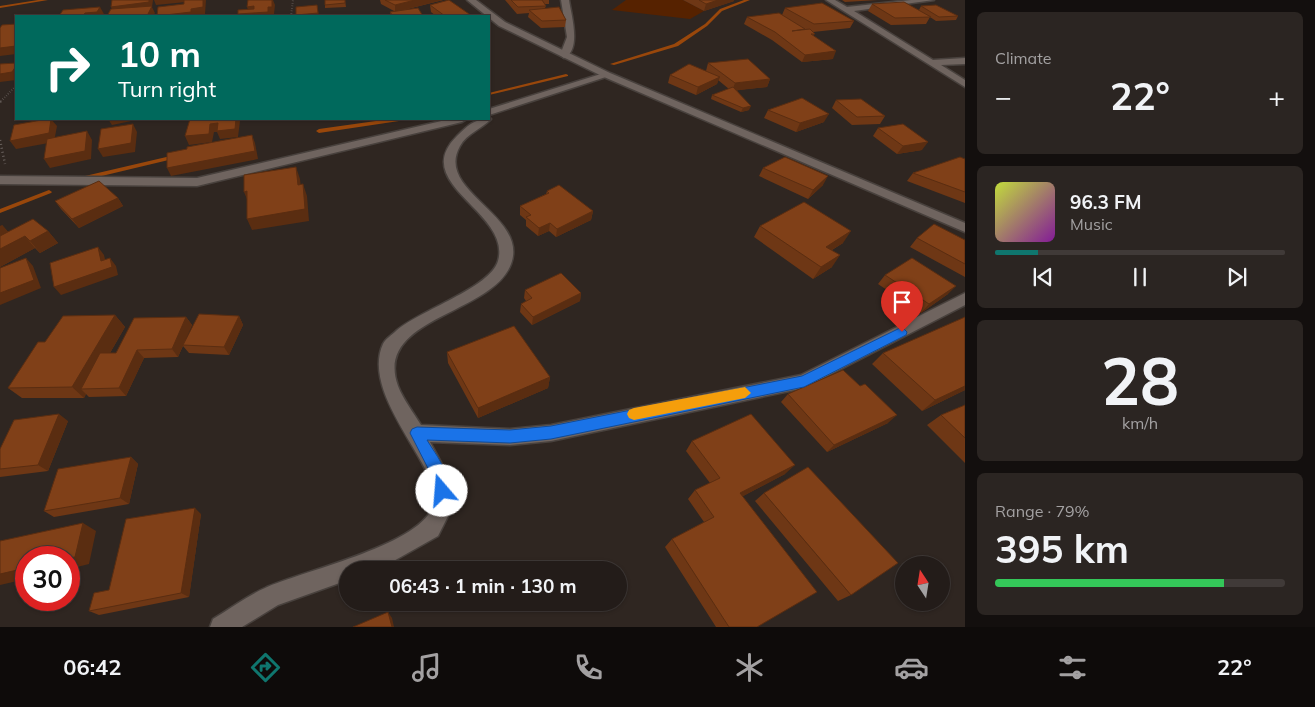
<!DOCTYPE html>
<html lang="en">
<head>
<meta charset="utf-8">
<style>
  :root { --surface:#231c19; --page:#2b2522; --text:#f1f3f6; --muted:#a3a1a2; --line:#403a38; --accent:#0f766e }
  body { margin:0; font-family:Mulish,sans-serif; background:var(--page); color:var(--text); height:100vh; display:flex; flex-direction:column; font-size:19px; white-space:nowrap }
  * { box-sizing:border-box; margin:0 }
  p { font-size:16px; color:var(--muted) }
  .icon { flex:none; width:28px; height:28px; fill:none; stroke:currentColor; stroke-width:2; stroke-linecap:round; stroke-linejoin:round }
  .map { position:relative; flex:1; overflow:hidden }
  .side { display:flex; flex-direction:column; gap:12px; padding:12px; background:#130f0e; width:350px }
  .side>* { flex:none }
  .guide { position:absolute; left:15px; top:15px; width:475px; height:105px; border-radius:0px; box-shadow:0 1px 4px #0004,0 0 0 1px var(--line); background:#00695c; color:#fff; overflow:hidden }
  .needle { width:32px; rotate:348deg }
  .fabs { position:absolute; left:895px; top:556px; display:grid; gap:10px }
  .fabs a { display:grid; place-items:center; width:55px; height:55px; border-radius:50%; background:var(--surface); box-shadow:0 1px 4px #0004,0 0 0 1px var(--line); font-size:25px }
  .speed { position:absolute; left:15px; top:546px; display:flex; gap:10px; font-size:25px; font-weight:700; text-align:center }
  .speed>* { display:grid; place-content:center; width:65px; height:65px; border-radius:50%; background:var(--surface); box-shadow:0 1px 4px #0004,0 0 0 1px var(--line); line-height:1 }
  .speed .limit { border:8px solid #d22; background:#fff; color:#111 }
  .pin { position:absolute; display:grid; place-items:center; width:42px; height:42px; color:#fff; margin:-51px -21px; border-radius:50% 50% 50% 0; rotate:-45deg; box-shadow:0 0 5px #0007 }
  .pin .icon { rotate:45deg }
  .me { position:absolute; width:55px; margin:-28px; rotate:342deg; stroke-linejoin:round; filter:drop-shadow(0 0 4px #0008) }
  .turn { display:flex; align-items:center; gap:18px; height:105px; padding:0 20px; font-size:22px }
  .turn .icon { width:65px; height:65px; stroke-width:2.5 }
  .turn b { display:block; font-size:35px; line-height:42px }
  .big { font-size:38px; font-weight:700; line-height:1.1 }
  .side .tile { flex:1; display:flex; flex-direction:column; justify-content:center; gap:8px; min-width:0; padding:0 18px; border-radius:8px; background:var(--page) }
  .side .dial { align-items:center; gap:0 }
  .dial b { font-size:65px; line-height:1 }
  .song { display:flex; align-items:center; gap:15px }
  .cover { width:60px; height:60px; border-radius:8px; background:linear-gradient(135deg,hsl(70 70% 55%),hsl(290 70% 35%)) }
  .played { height:5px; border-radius:2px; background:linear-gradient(90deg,var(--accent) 15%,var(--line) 15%) }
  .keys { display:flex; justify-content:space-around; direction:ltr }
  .heat { display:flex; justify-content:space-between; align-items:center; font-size:28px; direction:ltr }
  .charge { height:8px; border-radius:4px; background:linear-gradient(90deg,#34c759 79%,var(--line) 0) }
  .trip { position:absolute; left:339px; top:561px; width:288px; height:50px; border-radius:25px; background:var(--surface); box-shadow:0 1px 4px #0004,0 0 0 1px var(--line); font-weight:700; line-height:50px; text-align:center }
  .menu { display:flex; height:80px; justify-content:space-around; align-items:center; background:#0e0b0a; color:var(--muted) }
  .menu .icon { width:35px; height:35px }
  .menu .current { color:var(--accent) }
  .menu b { font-size:22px; color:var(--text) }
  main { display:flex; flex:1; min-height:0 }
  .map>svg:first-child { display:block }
  .green { fill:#562200 }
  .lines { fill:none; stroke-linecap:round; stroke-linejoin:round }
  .stream { fill:#99470b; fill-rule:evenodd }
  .minor-casing { stroke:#48413d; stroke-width:3 }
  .tertiary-casing { stroke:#48413d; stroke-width:3 }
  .path-far1 { stroke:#6a625e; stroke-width:2; stroke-dasharray:0.5 2; stroke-linecap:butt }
  .path { stroke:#6a625e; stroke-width:2.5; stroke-dasharray:1 3; stroke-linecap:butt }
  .minor { fill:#6f645f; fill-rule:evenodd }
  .tertiary { fill:#6f645f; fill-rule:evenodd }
  .wall { fill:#6e3715 }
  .shaded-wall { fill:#5a2d11 }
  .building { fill:#804018; stroke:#5a2d11 }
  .route { fill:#1a73e8; stroke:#114b97 }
  .slow { fill:#f59e0b }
</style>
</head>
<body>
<main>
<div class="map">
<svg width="965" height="627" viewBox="0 0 965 627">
  <rect width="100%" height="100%" fill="#2f2621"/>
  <path class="green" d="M626 0H683L704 11 690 19 612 10Z"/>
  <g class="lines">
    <path class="stream" d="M38 0H48L0 8V6Z
      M744 0H750L722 11 707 26 678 46 614 65 610 64 674 44 705 24 720 9Z
      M566 74 568 75V76L489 95V93Z
      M390 119H402L399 121 319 133 316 131 319 129Z
      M175 155 178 157 177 158 85 180 82 178 85 176Z
      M49 190 52 192 51 193 0 213V209Z"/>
    <g class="minor-casing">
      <path id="minor" d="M561 0H569C571 14 582 50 564 58L560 55 567 37Z
        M826 0H835L847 7 911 0H934L854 11 933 60 965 58V64L941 65 965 80V87Z
        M604 73 612 75 489 115V109Z
        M489 117 491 119C482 129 467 133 460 146 434 192 529 215 511 264 492 315 373 317 398 386 403 399 413 412 421 425L510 429 551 425 801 375 965 293V305L804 388 551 441 510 445 430 442 450 479 454 504 438 536 383 567 376 570H348V580L278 605 242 627H210L213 619C230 609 247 596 265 588 301 571 428 544 434 502 436 488 428 475 422 463 405 431 366 381 383 344 385 339 392 335 396 331 420 310 490 288 498 261 512 212 408 184 457 136 467 126 474 119 489 119Z
        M450 119H467L462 122 197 186 0 184V176L197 178Z"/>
    </g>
    <g class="tertiary-casing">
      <path id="tertiary" d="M467 0H476L505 22 610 73 965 223V232L604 77 499 26Z"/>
    </g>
    <path class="path-far1" d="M291 16 293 0
      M1 101 16 86"/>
    <path class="path" d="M0 102 3 99
      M0 140 5 164"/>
    <use href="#minor" class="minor"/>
    <use href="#tertiary" class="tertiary"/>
  </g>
  <path class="wall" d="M345 0 346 7 325 8V5Z
    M380 0H443L404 10 423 16H429H391L390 12 394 11 381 4Z
    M505 0H549V4H544L546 6 545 8 566 20 565 27 541 28 528 17 529 13 517 14Z
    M683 0H734V1L704 11Z
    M842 0H878L845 2Z
    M872 4 919 10 921 6 958 16 956 20 936 21 930 17 926 24 891 25 868 11Z
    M430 5 472 16H436L431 12Z
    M785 8 854 21 850 28 813 32 814 36 833 59 802 62 772 40 744 24 747 17 782 15Z
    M708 63 770 79 767 87 737 90 749 110 741 112 711 99 712 95 729 89 718 80 717 84 696 95 668 83 670 75 706 71Z
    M836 100 885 116 880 124 852 125 832 108Z
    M768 110 824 122 796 132 764 118Z
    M878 128 922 150 897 154 873 136Z
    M965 159V203L907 181 913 173Z
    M763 168 823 185 808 199 759 176Z
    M547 191 593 211 591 220 556 237 549 231 538 236 526 226V220L520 215V206L546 194Z
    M118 198 123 206 79 228 61 209 55 201Z
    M2 225 8 232 48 231 58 243 40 253 35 248 0 267Z
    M760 226 843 243 832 250V267L813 279 754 237Z
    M917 238 965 240V277L910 247Z
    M885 275 948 294 921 313 878 284Z
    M525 290 581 293 580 301 532 325 520 312 521 304 526 301 524 298Z
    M115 315 125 327 110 353H116L186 317 192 325 185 340 239 316 243 325 229 355 189 353 183 346 178 357 144 358 126 396 89 397 86 394 84 398H22L8 388 45 342Z
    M447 352 550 377 548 388 478 418 448 363Z
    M883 353 965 390 922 411 872 364Z
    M860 386 888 423 827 452 781 402 788 394Z
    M965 405V463L927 425 941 415Z
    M68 421 48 471 0 477V449Z
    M692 441 785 474 743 496 757 627H716L665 547 672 539 704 522 688 499 695 490 710 483 686 451Z
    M131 457 138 464 129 504 54 517 44 511Z
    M764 493 851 595 838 601 755 501Z
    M201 514 189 597 99 615 89 611 109 590Z"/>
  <path class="shaded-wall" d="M149 0H153L152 7 155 13 153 16 115 14 111 7Z
    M154 0H196V1L156 5Z
    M203 0H206L205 14 194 16H157L191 9Z
    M272 0H273L275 5 274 14 270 15V16H238V14L249 13 247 7 254 6 268 7Z
    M415 0H443L395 12V5Z
    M718 0H734V1L704 11 706 4Z
    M317 5 319 16H297L296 15Z
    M100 7 104 14 103 16H83L85 13Z
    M16 46V54L0 56V48Z
    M836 51 833 59 802 62 805 55Z
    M16 66V80L0 82V74Z
    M720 77 717 84 696 95 698 87Z
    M770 79 767 87 732 91 735 83Z
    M751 106 749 110 741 112 743 108Z
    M829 114 824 122 796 132 800 123Z
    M51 119 57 126 54 142 16 149 10 141Z
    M108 119H141L112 125Z
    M236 119H239L240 121 238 137 220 139 217 132H214L212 142 189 145 185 136 210 124Z
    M133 124 137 132 135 152 103 157 98 149Z
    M87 131 92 140 91 159 50 168 44 159Z
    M252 135 255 143 258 159 171 176 167 168Z
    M928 142 922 150 897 154 903 146Z
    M296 167 300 179 302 197 298 185Z
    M828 176 823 185 808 199 813 190Z
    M303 184 307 196 309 221 252 230 247 219Z
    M247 191 249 204 244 192Z
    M118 198 123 206 79 228 72 219Z
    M593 211 591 220 556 237 557 229Z
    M550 223 549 231 538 236 539 228Z
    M2 225 13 237 0 244V226Z
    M48 231 58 243 40 253 30 241Z
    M851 231 843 243 818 258 826 247Z
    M25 236 35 248 0 267V249Z
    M98 247 104 255 107 268 110 258 116 266 118 275 61 295 54 287 101 261Z
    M840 255 832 267 813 279 821 267Z
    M26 258 33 266 41 288 0 305V293Z
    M956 286 948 294 921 313 929 304Z
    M581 293 580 301 532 325 533 317Z
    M115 315 125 327 89 389H81L86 394 84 398 72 387Z
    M239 316 243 325 229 355 224 347Z
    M186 317 192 325 178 357 172 349Z
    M137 350 144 358 126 396 119 388Z
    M550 377 548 388 478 418V408Z
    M965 386V390L922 411 935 400Z
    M59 414 68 421 48 471 38 465Z
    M897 415 888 423 827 452 834 445Z
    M131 457 138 464 129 504 120 498Z
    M795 465 785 474 732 502 740 493Z
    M195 508 201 514 189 597 181 593Z
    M83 523 96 531 89 564 69 569V558Z
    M26 568V579L0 585V574Z
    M388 612 392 618 394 627H392Z"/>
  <path class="building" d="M112 0H149V2L111 7Z
    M184 0H203V7L191 9V12L157 16 158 7 184 4Z
    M248 0H272V7H268V12L238 14V10L254 9V6L247 7Z
    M325 0H345V3L325 5Z
    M385 0H415L395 5Z
    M449 0 472 16H445L430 5Z
    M511 0H542L546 6 518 7Z
    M699 0H718L706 4Z
    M904 2 931 17 895 18 872 4Z
    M822 3 854 21 814 24 785 8Z
    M317 5 318 13 296 15V7Z
    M936 5 958 16 939 17 921 6Z
    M152 6 147 16H107L111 9Z
    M100 7 97 12 85 13 83 16H59L63 10Z
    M559 7 566 20 542 21 529 10Z
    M418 8 423 16H393L390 12Z
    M779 13 805 29 792 31 810 29 815 34H811L836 51 805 55 775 32 747 17Z
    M16 24V46L0 48V28L2 25Z
    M748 59 770 79 735 83 708 63Z
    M16 63V66L12 72 0 74V64Z
    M689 64 720 77 698 87 670 75Z
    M733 87 751 106 743 108 712 95Z
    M802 98 829 114 800 123 768 110Z
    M861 99 885 116 857 117 836 100Z
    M47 119H51L49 133 10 141 14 125Z
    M190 119H236L235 129 217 131 218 123 210 124 209 134 185 136Z
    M133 124 131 143 98 149 101 129Z
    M903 124 928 142 903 146 878 128Z
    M87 131 85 151 44 159 47 139Z
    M252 135 255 151 167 168V153L187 149V147Z
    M785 157 828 176 813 190 763 168Z
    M960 157 965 159V192L913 173Z
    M296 167 298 185 303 184 305 209 247 219V191L244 192V175Z
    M99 181 118 198 72 219 55 201Z
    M559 185 593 211 557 229 550 223 539 228 526 217 531 215 520 206 549 193 547 191Z
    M804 202 851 231 826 247 840 255 821 267 760 226Z
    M33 219 48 231 30 241 25 236 0 249V236Z
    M934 224 965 240V264L917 238Z
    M98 247 101 261 110 258 112 267 54 287 50 263Z
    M26 258 34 280 0 293V268Z
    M912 258 956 286 929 304 885 275Z
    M561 273 581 293 533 317 521 304 532 298 525 290Z
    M199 314 239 316 224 347 183 345Z
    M115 315 72 387 8 388 38 342H45L63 316Z
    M186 317 172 349 137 350 119 388 81 389 100 353H116L134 318Z
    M965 317V386L935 400 883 353Z
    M514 326 550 377 478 408 447 352Z
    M843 370 860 386 865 384 897 415 834 445 788 394Z
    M965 405V438L941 415Z
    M59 414 38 465 0 469V449L14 420Z
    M751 414 795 465 740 493 817 592 757 627H729L672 539 714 517 695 490 720 478 692 441Z
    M131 457 120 498 44 511 58 469Z
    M808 467 898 563 851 595 764 493Z
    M195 508 181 593 89 611 94 593 109 590 126 519Z
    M83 523 75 557 69 558H26V568L0 574V541Z
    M388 612 392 627H353Z"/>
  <path class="route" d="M902 327 907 332 906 335 804 387 551 439 510 443 427 440C436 455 455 479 448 496L442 498 437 496 434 480 410 433 412 429 417 427 510 430 551 426 802 376Z"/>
  <path class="slow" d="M745 387 751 393 745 398 634 420 629 418 627 414 629 410 634 408Z"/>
</svg>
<div class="fabs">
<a><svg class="needle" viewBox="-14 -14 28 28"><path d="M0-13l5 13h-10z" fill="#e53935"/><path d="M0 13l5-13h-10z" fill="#a3a1a2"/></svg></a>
</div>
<div class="speed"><div class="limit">30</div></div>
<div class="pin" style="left:902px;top:332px;background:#d93025"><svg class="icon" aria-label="arrive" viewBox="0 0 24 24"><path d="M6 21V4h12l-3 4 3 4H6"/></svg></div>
<svg class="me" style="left:442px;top:491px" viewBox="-20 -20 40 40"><circle r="19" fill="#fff"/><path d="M0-13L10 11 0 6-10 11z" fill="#1a73e8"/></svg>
<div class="trip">06:43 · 1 min · 130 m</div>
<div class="guide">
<div class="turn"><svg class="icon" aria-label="right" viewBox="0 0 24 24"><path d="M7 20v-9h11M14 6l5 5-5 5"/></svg><div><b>10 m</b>Turn right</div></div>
</div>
</div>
<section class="side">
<div class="tile"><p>Climate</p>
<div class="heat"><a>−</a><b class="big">22°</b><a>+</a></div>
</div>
<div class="tile">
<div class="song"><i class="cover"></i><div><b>96.3 FM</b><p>Music</p></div></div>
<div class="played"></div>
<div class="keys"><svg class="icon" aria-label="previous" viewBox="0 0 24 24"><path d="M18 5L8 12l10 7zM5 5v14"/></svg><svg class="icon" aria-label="pause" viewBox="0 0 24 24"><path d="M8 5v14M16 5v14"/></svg><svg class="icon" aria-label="next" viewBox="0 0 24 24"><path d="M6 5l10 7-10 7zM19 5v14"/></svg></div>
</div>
<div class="tile dial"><b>28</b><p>km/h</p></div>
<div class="tile"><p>Range · 79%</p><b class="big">395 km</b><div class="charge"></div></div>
</section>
</main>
<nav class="menu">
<b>06:42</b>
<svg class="icon current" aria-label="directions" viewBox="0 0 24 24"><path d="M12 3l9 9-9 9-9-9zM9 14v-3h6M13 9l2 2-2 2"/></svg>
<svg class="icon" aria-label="music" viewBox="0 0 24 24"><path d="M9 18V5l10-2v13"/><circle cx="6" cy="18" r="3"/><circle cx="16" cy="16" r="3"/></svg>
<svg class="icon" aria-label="phone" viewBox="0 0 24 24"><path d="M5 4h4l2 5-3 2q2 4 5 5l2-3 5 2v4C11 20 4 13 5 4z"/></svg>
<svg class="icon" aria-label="climate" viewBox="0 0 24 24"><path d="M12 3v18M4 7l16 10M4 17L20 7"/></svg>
<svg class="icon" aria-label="car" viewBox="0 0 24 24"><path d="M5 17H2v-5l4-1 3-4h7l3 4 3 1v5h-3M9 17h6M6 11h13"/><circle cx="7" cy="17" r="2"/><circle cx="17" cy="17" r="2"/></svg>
<svg class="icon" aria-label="filters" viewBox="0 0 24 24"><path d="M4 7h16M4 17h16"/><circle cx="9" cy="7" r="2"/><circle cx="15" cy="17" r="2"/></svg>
<b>22°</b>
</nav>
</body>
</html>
